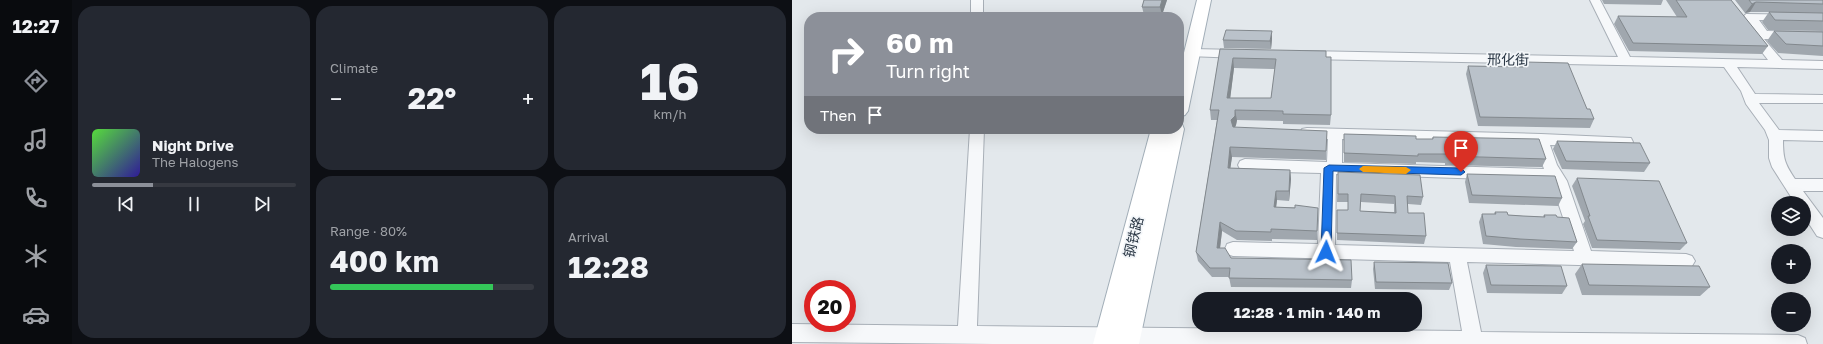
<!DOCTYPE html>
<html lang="en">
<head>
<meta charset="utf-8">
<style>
  :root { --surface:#171b24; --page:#242831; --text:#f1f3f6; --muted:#9ea1a6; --line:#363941; --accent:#8c9099 }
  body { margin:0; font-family:"Golos Text","Noto Sans SC",sans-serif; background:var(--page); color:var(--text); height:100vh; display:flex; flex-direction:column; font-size:15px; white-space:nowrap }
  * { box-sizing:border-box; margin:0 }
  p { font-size:13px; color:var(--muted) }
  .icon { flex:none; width:22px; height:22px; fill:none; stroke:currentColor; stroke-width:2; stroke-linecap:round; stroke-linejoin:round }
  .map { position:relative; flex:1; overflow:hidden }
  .drawer { display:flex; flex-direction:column; gap:6px; padding:6px; background:#0d0f14; width:720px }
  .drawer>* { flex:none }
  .banner { position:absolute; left:12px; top:12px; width:380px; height:122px; border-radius:16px; box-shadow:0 4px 16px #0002; background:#8c9099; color:#fff; overflow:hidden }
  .buttons { position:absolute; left:979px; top:196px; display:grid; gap:8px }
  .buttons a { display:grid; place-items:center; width:40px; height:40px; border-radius:50%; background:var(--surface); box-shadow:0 4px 16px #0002; font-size:20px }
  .speed { position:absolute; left:12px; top:280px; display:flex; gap:8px; font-size:20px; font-weight:700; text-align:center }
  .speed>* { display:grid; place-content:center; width:52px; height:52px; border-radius:50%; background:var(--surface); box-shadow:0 4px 16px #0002; line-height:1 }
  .speed .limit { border:6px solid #d22; background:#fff; color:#111 }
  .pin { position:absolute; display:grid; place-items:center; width:34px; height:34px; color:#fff; margin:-41px -17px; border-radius:50% 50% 50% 0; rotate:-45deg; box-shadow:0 0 4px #0007 }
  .pin .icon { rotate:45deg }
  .me { position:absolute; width:44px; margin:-22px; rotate:2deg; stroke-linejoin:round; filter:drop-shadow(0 0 3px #0008) }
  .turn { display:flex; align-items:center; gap:14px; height:84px; padding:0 16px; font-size:18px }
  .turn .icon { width:52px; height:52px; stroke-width:2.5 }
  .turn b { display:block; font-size:28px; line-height:34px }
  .then { display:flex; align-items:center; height:38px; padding:0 16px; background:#0003; gap:8px; font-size:15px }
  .big { font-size:30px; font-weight:700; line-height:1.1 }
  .drawer .card { flex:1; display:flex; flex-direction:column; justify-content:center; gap:6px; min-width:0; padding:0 14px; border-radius:16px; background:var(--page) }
  .drawer .dial { align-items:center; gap:0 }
  .dial b { font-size:52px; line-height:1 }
  .song { display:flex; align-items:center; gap:12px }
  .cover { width:48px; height:48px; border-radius:6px; background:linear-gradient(135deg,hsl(110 70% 55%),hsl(250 70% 35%)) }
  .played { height:4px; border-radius:2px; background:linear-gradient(90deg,var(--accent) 30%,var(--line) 30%) }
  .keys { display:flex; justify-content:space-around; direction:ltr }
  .heat { display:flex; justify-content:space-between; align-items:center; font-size:22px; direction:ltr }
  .charge { height:6px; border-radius:3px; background:linear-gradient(90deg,#34c759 80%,var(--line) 0) }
  .drawer .tiles { flex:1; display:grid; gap:6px; grid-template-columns:repeat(3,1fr) }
  .card:first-child { grid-row:span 2 }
  .trip { position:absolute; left:400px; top:292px; width:230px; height:40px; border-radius:16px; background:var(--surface); box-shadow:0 4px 16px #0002; font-weight:700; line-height:40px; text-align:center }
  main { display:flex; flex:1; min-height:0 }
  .tab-bar { display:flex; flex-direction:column; width:72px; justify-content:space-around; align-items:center; background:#090b0e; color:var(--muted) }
  .tab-bar .icon { width:28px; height:28px }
  .tab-bar .current { color:var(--accent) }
  .tab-bar b { font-size:18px; color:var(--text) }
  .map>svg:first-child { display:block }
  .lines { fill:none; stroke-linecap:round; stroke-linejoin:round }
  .minor-casing { stroke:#a8afb7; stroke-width:2 }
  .major-casing { stroke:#a2aeb8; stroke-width:2 }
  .minor { fill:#f6f8fa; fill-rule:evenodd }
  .major { fill:#fff; fill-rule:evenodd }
  .wall { fill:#a0a7ae; fill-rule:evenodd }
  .shaded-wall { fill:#82888d }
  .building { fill:#bac2ca; stroke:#82888d; fill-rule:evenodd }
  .route { fill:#1a73e8; stroke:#114b97 }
  .slow { fill:#f59e0b }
  .labels { text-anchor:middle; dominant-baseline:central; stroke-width:3.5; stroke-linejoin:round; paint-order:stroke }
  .street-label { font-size:14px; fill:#2a3745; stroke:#f3f6f9 }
</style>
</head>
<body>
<main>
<nav class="tab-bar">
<b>12:27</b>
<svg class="icon current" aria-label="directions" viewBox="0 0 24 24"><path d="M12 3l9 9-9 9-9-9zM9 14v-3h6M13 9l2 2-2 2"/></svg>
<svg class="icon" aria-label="music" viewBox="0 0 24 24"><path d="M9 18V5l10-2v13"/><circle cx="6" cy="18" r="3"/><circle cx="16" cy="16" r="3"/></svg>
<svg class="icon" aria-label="phone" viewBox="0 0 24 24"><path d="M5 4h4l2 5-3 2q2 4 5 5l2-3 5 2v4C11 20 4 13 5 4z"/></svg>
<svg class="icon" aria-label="climate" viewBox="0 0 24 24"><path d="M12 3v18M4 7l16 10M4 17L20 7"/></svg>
<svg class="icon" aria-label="car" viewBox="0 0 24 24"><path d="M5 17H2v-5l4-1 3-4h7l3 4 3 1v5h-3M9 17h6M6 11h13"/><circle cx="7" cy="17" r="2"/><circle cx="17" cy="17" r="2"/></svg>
</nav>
<section class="drawer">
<div class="tiles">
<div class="card">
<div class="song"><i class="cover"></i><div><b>Night Drive</b><p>The Halogens</p></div></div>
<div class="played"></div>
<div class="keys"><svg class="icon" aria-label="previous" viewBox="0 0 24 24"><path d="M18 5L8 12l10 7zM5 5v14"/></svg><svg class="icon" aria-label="pause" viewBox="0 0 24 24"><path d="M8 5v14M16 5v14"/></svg><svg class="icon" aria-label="next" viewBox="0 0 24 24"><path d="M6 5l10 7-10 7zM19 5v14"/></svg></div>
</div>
<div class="card"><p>Climate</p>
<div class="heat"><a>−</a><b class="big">22°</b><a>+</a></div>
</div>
<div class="card dial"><b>16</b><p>km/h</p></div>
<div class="card"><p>Range · 80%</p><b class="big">400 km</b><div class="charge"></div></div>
<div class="card"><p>Arrival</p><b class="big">12:28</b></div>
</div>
</section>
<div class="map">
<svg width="1031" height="344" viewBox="0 0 1031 344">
  <rect width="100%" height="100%" fill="#e3e8ec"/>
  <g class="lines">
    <g class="minor-casing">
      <path id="minor" d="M179 0H191V17H179Z
        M798 0H808L838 57 976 60 956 34 958 31H963L952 16 954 14 1031 15V21L967 20 975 31 1031 32V40L972 39 990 60 1031 61V69L945 67 963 94 1031 95V103H967L987 130 1031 131V141L991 140C991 159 993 164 1003 179H1031V191H1011L1031 218V238L1025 236 1012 216V203H1003L980 167 977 158V140L973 130 954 104 949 91 932 67 514 59 510 58 508 55 510 52 514 51 826 57Z
        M400 49 448 50 452 51 454 54 452 57 448 58 396 56 394 53 396 50Z
        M515 128 749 134 839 138 841 142 839 146 834 147 758 145 765 165 775 181 799 251 894 254 900 256 903 261 900 266 894 268 675 262 689 332 1006 335 1013 338 1015 344H201L0 342V324L166 326 178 129H192L185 326 670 331 658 262 441 256 435 254 433 249 435 244 441 242 526 244 529 173 453 171 448 169 446 165 448 161 453 159 535 162 536 139 510 137 508 133 510 129ZM550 139 744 145 752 169 550 163ZM544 174 759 181 782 251 543 245Z"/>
    </g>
    <g class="major-casing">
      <path id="major" d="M405 0H419L396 111 393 115 387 117V73Z
        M387 124H390L392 129 347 344H301L359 129H387Z"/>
    </g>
    <use href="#minor" class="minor"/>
    <use href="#major" class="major"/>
  </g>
  <path class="wall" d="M352 0H375L370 15H352L350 7Z
    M810 0H871L869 5 812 4Z
    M874 0H939L976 46 970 54 837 51 822 24 826 16 885 17Z
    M943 0H1031V31L976 30 970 22 977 12H958L953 13Z
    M982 31 1031 32V56L986 53 975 41Z
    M480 39 479 49 432 48 431 40Z
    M428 49 534 57 539 115 538 125 491 124V121L445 120 444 125 443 128 535 131 534 160 440 157 438 168 498 170 499 179 497 201 485 200 484 207 526 208 525 240 480 239V241L445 240 430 231 428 248 439 258 560 280 559 288 439 287 437 277H420L406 261 404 252 425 120H419L418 110ZM442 68 483 69 479 98H438Z
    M733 62 795 109 802 119 798 128 686 126 674 74 676 66 731 67Z
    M552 134 624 139H640L641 137 754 159 750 167 653 165V163L624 162V164L552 162Z
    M765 141 858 163 852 172 770 169 761 149Z
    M546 172 631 197 629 205 616 204V213L634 236 632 244 545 240V210H556V202H545ZM569 202 602 204V212L568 211Z
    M675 174 770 198 766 206 677 203 673 182Z
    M785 178 895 243 888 250 800 248 791 224 793 221 780 186Z
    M703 212 716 215 731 216 751 217 752 215 765 217 785 242 780 249 724 247 691 244 687 222 690 214H702Z
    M582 262 660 283 657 290 583 289 581 269Z
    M790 264 918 287 908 296 790 295 783 274Z
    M694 265 775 286 770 294 695 293 691 273Z"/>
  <path class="shaded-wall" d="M370 0H375L370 15 368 7Z
    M964 2 958 12 953 13 960 4Z
    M480 31V39L479 49 478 41Z
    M441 58 442 68 437 108 435 98Z
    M443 110 445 120 444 125 441 130 439 120Z
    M438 147 440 157 437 178 436 168Z
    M498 170 499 179 497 201V191Z
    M484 191 485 200 483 216 482 207Z
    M428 222 430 231 427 257 425 248Z"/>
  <path class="building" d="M352 0H370L368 7H350Z
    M884 0H939L976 46 841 43 826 16 895 17Z
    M957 0H1031V4L964 2 960 4Z
    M977 12 1031 13V21L983 20Z
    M434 30 480 31 478 41 431 40Z
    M982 31 1031 32V46L994 44Z
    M428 49 534 51V57H539V115L491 114V111L443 110V116L439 120 441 127 535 131 534 151 438 147 436 168 498 170 497 191H484L482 207 503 208V205L526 208 525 231 479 229V232L444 231 428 222 425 248H433L439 258 559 260 560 280 437 278 438 268H418L404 252 427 110H418ZM441 58 484 59 479 98H435Z
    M733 62 776 63 795 109H798L802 119 688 117 676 66 734 67Z
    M552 134 624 136V139H641V137L747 139 754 159 656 156 655 154H626V156L552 153Z
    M765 141 848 143 858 163 774 161Z
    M546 172 628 175 631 197 615 196 616 213H632L634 236 545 233V210H556V194H546ZM569 194 603 196 604 213 568 211Z
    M675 174 763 176 770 198 680 195Z
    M785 178 867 181 895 243 805 240 796 216H798Z
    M703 212H715L716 215 731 216 753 217 752 215H764L765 217 777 218 785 242 728 239 694 236 690 214H704Z
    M582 262 656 263 660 283 584 282Z
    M790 264 907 266 918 287 797 285Z
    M694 265 769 266 775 286 699 285Z"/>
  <path class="route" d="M537 165 669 168 673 172 669 175 541 171 539 252 538 255H530L529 252 532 168Z"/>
  <path class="slow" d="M571 166 614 167 619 170 614 174 571 172 567 169Z"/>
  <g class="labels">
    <g class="street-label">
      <text transform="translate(716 59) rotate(1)">邢化街</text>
      <text transform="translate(341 237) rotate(-76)">钢铁路</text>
    </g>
  </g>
</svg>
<div class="buttons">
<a><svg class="icon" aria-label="layers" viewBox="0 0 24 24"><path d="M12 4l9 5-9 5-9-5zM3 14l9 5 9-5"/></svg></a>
<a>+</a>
<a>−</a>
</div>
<div class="speed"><div class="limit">20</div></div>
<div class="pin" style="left:669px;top:172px;background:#d93025"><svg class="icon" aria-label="arrive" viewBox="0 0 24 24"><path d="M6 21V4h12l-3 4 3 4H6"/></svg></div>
<svg class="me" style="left:534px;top:252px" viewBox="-20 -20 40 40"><path d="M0-17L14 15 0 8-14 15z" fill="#1a73e8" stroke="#fff" stroke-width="4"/></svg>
<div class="trip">12:28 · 1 min · 140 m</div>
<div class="banner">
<div class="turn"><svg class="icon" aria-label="right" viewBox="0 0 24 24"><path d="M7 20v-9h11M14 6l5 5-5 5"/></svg><div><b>60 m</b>Turn right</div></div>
<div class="then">Then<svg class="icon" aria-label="arrive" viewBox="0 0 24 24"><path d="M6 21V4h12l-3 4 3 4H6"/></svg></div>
</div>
</div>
</main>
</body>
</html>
